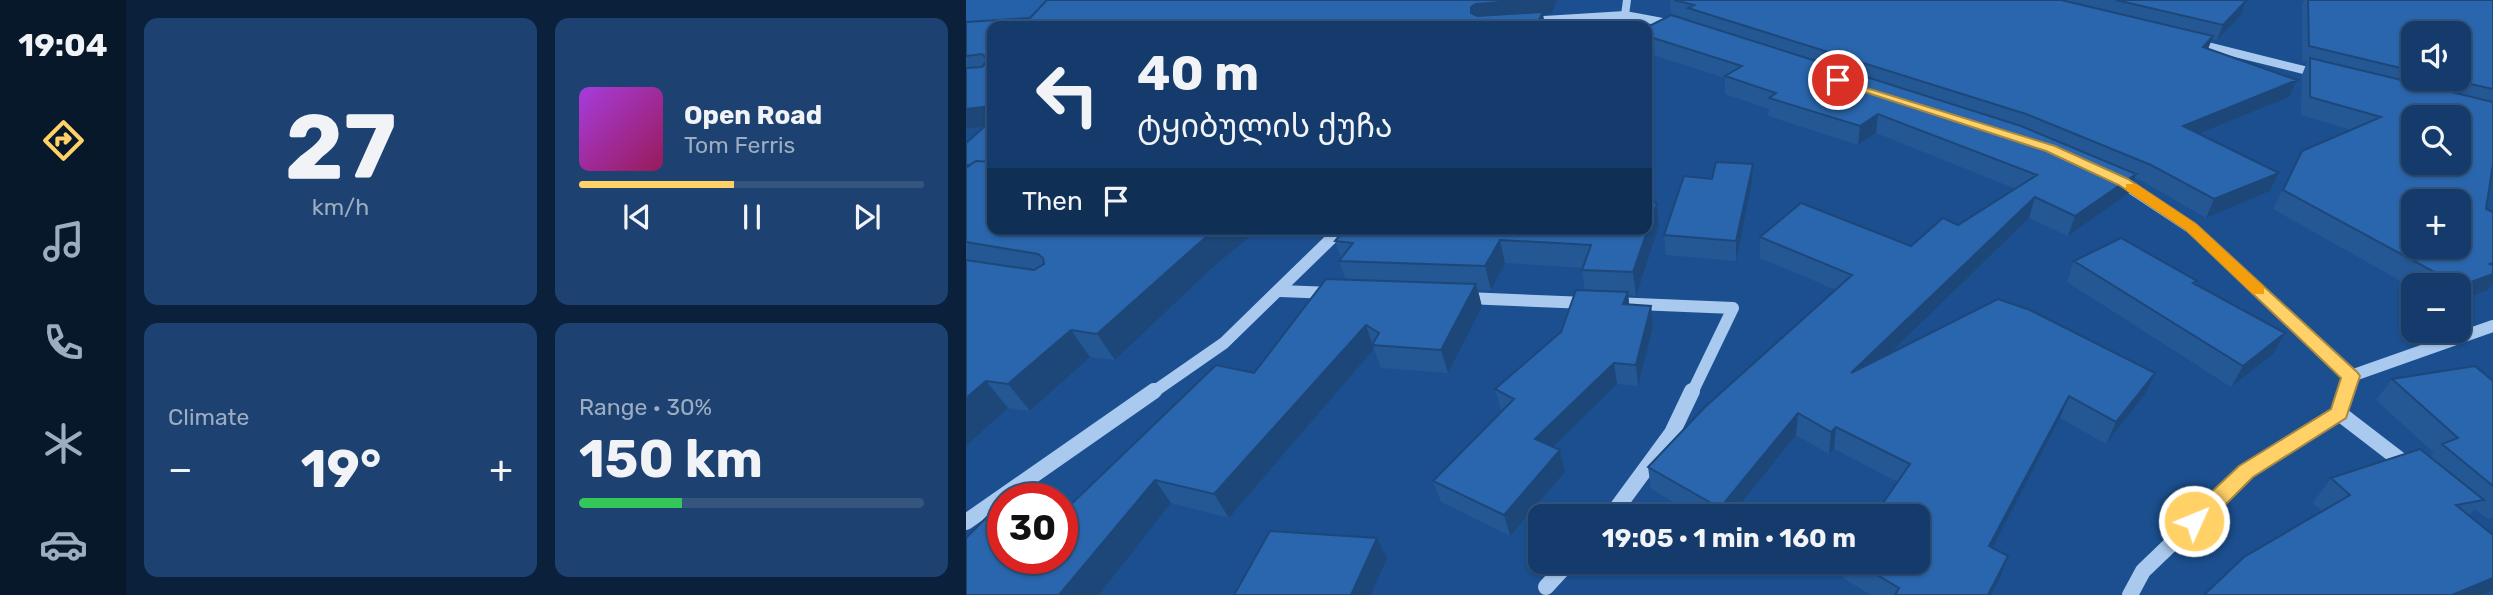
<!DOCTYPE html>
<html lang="en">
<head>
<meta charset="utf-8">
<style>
  :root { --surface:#143b6b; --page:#1d4271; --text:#f1f3f6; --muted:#9dadc1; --line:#33557e; --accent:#ffd166 }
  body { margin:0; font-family:Rubik,"Noto Sans Georgian",sans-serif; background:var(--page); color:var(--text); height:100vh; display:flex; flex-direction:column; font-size:26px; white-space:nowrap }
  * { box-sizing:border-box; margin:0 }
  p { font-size:23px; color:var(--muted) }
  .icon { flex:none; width:38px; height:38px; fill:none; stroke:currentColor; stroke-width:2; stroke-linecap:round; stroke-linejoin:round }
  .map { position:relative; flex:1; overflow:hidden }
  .panel { display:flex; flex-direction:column; gap:18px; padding:18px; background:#0b203b; width:840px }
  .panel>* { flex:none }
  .banner { position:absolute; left:21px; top:21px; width:665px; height:214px; border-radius:14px; box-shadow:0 2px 5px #0004,0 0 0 2px var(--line); background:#143b6b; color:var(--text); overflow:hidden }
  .tools { position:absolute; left:1435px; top:21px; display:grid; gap:14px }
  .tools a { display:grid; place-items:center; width:70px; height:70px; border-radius:14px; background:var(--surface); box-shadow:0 2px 5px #0004,0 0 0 2px var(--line); font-size:35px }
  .speed { position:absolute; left:21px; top:483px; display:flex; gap:14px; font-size:35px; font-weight:700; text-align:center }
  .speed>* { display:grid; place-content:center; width:91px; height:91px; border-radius:50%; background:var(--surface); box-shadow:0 2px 5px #0004,0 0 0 2px var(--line); line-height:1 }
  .speed .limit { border:10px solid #d22; background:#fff; color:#111 }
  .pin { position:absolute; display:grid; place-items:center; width:60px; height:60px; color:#fff; margin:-30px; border:4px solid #fff; border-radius:50%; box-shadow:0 2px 7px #0007 }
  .me { position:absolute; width:77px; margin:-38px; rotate:46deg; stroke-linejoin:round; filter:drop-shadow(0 0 5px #0008) }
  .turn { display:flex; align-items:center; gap:24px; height:147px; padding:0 35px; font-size:32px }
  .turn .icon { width:91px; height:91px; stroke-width:2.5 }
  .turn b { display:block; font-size:49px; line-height:60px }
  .then { display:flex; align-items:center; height:66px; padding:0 35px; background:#0003; gap:14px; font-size:26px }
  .big { font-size:52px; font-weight:700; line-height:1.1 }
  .panel .tile { flex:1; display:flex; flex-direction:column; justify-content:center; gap:10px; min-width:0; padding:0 24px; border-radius:14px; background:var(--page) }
  .panel .dial { align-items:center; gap:0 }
  .dial b { font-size:91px; line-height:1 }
  .song { display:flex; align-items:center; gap:21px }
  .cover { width:84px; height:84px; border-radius:10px; background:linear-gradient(135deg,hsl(280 70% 55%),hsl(330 70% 35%)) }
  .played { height:7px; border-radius:4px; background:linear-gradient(90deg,var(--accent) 45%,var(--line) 45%) }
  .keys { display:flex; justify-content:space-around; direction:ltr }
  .heat { display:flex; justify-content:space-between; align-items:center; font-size:38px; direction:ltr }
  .charge { height:10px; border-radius:5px; background:linear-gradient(90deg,#34c759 30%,var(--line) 0) }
  .panel .tiles { flex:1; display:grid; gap:18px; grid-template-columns:repeat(2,1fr) }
  .trip { position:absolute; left:562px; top:504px; width:402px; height:70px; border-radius:14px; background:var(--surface); box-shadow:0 2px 5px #0004,0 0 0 2px var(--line); font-weight:700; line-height:70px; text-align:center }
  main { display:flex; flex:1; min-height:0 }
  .menu { display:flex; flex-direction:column; width:126px; justify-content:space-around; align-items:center; background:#08182b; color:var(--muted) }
  .menu .icon { width:49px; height:49px }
  .menu .on { color:var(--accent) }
  .menu b { font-size:32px; color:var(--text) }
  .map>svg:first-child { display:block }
  .green { fill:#2461a8 }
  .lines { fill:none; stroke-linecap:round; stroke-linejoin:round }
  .minor-far3 { stroke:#a9c9ee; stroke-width:8 }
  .minor-far2 { stroke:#a9c9ee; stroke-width:10 }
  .minor-far1 { stroke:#a9c9ee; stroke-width:12 }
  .minor { stroke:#a9c9ee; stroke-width:16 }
  .wall { fill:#245895; fill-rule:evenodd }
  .shaded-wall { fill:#1d4779 }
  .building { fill:#2a66ad; stroke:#1d4779; stroke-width:2; fill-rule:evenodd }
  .route { fill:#ffd166; stroke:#a68842; stroke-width:2 }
  .slow { fill:#f59e0b }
</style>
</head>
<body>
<main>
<nav class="menu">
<b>19:04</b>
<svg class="icon on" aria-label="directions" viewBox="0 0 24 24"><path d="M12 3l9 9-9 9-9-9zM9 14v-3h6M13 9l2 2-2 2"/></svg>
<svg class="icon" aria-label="music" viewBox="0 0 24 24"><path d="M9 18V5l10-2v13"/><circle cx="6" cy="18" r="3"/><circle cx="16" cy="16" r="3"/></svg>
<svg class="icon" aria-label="phone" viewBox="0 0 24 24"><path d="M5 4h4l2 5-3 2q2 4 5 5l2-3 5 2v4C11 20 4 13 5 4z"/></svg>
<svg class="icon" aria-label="climate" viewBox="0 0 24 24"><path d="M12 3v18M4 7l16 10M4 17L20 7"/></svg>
<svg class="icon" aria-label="car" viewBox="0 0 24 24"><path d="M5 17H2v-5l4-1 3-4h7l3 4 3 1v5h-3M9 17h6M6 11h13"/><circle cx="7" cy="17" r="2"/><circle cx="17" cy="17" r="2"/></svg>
</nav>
<section class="panel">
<div class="tiles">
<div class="tile dial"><b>27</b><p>km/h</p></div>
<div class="tile">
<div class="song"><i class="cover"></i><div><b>Open Road</b><p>Tom Ferris</p></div></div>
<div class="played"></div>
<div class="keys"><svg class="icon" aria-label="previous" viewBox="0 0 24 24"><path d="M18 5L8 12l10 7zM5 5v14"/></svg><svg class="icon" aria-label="pause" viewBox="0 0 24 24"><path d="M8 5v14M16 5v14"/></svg><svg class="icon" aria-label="next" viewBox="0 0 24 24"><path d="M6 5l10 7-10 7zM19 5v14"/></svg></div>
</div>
<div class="tile"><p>Climate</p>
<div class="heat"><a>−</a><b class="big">19°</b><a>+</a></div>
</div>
<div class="tile"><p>Range · 30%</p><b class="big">150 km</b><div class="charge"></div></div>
</div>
</section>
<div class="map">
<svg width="1527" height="595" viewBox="0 0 1527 595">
  <rect width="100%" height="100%" fill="#1b4f8f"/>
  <path class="green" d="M0 0H93L51 26H26L0 32Z"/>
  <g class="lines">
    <path class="minor-far3" d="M659 15 661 0
      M562 21 659 15 707 24
      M1229 43 1354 74"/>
    <path class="minor-far2" d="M1150 179 1230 232
      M372 232 375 229"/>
    <path class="minor-far1" d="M1228 230 1385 376
      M314 291 366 293
      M500 298 621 303
      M647 303 767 308 726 393
      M186 393 258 343 374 230
      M1379 393 1385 376 1527 326"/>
    <path class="minor" d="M1373 413 1442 466
      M645 516 706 433 726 391
      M0 522 188 391
      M580 587 603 562
      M1164 595 1177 571 1280 472 1373 413 1380 391"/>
  </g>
  <path class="wall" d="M81 0H591L585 14 577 15 579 26H26V229H293L245 269 149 360 124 357 64 411 42 408 0 446V143L19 127 0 129V22L64 18Z
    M704 0H1276L1274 16 1251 40 1246 39 1242 49 1323 97 1233 134 1313 173 1304 191 1240 218 1178 182 1168 178 1163 193 1102 236 1063 218 925 352 1179 394 1140 444 1094 418 1026 548 1042 556 1034 578 1025 595H905L877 578 879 562H952L932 482 868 449 863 454 830 435 765 516H731L685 489 682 467 870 290 794 258V237L945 246 992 225 1050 189 910 133 892 145 802 116 803 109 759 94V78L681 53V27L723 21 722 19 705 14Z
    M1338 0H1527V164L1520 209 1527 212V283L1522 290 1493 301V285H1447V288L1307 209 1336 151 1385 130 1335 115 1336 75 1341 62 1336 61V4ZM1447 33 1493 79H1447Z
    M787 164 786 183 770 261 700 255 698 235 746 179Z
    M691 203 693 226 670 296 662 295 663 304 685 306 687 327 672 386 651 384 587 447 599 472 544 536 475 502 467 481 536 411 535 410 529 389 595 332 619 291 616 270 617 268 539 263 525 290H512L516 307 482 373 415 368 408 349 263 518 205 503 133 595H0L37 558 288 373 380 280 373 261 375 258 369 241Z
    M1108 261 1231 281 1230 284 1307 354 1265 387 1101 282Z
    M1426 379 1527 381V518L1521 519 1509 509 1503 515 1527 590 1516 595H1238L1356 511 1347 503 1365 478 1464 457 1468 453 1410 400Z"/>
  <path class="shaded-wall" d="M559 0H591L585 14 577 15 579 26H570L514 19 505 13V7L510 4Z
    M1280 1 1274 16 1251 40 1257 25Z
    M1247 36 1241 51 1237 47Z
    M1331 80 1323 97 1210 143 1217 126Z
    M26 106V126L0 129V109Z
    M912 114 910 133 892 145 894 126Z
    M787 164 786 183 770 261V241Z
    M1313 173 1304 191 1240 218 1248 199Z
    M1170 174 1163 193 1102 236 1109 216Z
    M1069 197 1063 218 882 394 885 373Z
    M691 203 693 226 670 296 667 272Z
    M250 229H293L245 269 149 360 131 334 232 244Z
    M534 240 539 263 525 290 519 266Z
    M1527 263V283L1522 290 1493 301V287L1494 286Z
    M510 284 516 307 482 373 475 350Z
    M662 292 664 313 657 304Z
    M685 306 687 327 672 386 670 365Z
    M400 325 408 349 263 518 248 494Z
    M105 330 124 357 64 411 42 384Z
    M1319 333 1307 354 1265 387 1277 366Z
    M648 363 651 384 574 460 569 439Z
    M1189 373 1179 394 1140 444 1150 422Z
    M20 381 42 408 0 446V398Z
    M1103 396 1094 418 1016 568 1023 546Z
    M832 413 830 435 765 516H754V508Z
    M870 427 868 449 863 454 865 432Z
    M594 450 599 472 544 536 538 515Z
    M189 480 205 503 133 595H93Z
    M411 538 421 558 405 595H385Z
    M1042 556 1034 578 1025 595H1022Z
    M1527 578V590L1516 595H1486Z"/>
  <path class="building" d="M81 0H559L510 4 505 7V13L511 16 577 12 570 26H26V106L0 109V68L16 67 22 60 16 54 0 56V22L64 18Z
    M708 0H1095L1247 36 1237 47 1331 80 1217 126 1313 173 1248 199 1185 165 1060 114 722 8 728 5Z
    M1150 0H1276L1280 1 1257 25Z
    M1342 0H1527V89L1482 79H1493V33H1447V71L1343 46Z
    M705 15 1055 126 1170 174 1109 216 1069 197 885 373 1032 299 1064 310 1189 373 1150 422 1103 396 1023 546 1042 556 1022 595H929L933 588 890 562H952V516H908L944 464 870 427 865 432 832 413 754 508 682 467 739 407 886 275 794 237 835 203 945 246 977 218 992 225 1071 175 912 114 894 126 803 98 810 93 759 76 776 66 681 36V27Z
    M1344 58 1527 102V164L1520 209 1527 212V263L1524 264 1527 265V274L1494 286 1317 190 1336 151 1415 117 1344 97ZM1447 117H1493V163H1447ZM1447 201H1493V247H1447Z
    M26 120V162L10 161 4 165H0V143Z
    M10 161 26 162V229H250L232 244 131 334 105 330 42 384 20 381 0 398V260L68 270 78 264 77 258 72 254 0 242V168Z
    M750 162 787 164 770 241 698 235 718 176 746 179Z
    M681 202 691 203 667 272 616 270 625 245 534 240 519 266 373 261 387 243 369 241 379 229H681Z
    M1155 238 1231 281 1227 283 1319 333 1277 366 1108 261Z
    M360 279 510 284 475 350 406 345 413 333 400 325 248 494 189 480 93 595H0V538L33 505 37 506V558H96V513L250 365 288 373Z
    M610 290 662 292 657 304 685 306 670 365 648 363 569 439 594 450 538 515 467 481 548 399 529 389 595 332Z
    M1509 366 1527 381V486L1476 444 1492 438 1426 379Z
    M1454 449 1518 500 1490 505 1527 535V578L1486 595H1238L1278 557 1384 495 1365 478Z
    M304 531 411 538 385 595H268Z"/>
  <path class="route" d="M868 78 1089 146 1162 179 1230 224 1391 372 1394 376 1380 418 1287 477 1236 528 1228 530 1221 528 1218 521 1221 515 1273 466 1365 409 1375 378 1220 230 1153 185 1080 151 868 82Z"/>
  <path class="slow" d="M1160 184H1170L1230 224 1298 287V294H1287L1220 230 1160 190Z"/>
</svg>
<div class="tools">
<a><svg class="icon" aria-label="sound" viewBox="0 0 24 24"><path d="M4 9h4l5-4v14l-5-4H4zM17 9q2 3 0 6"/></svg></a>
<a><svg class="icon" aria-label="search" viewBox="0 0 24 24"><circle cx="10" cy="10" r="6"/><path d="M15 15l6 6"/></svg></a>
<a>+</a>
<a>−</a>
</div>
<div class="speed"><div class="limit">30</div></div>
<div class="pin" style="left:872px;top:80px;background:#d93025"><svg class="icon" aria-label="arrive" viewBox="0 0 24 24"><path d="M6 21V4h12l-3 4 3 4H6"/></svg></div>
<svg class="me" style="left:1228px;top:521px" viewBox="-20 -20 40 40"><circle r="17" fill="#ffd166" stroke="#fff" stroke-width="3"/><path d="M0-11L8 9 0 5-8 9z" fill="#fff"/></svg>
<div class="trip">19:05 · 1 min · 160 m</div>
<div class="banner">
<div class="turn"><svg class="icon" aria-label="left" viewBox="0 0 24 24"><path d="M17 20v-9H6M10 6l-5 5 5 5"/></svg><div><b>40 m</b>ტყიბულის ქუჩა</div></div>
<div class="then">Then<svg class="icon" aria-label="arrive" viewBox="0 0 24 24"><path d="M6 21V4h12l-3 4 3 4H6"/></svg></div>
</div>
</div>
</main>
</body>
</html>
